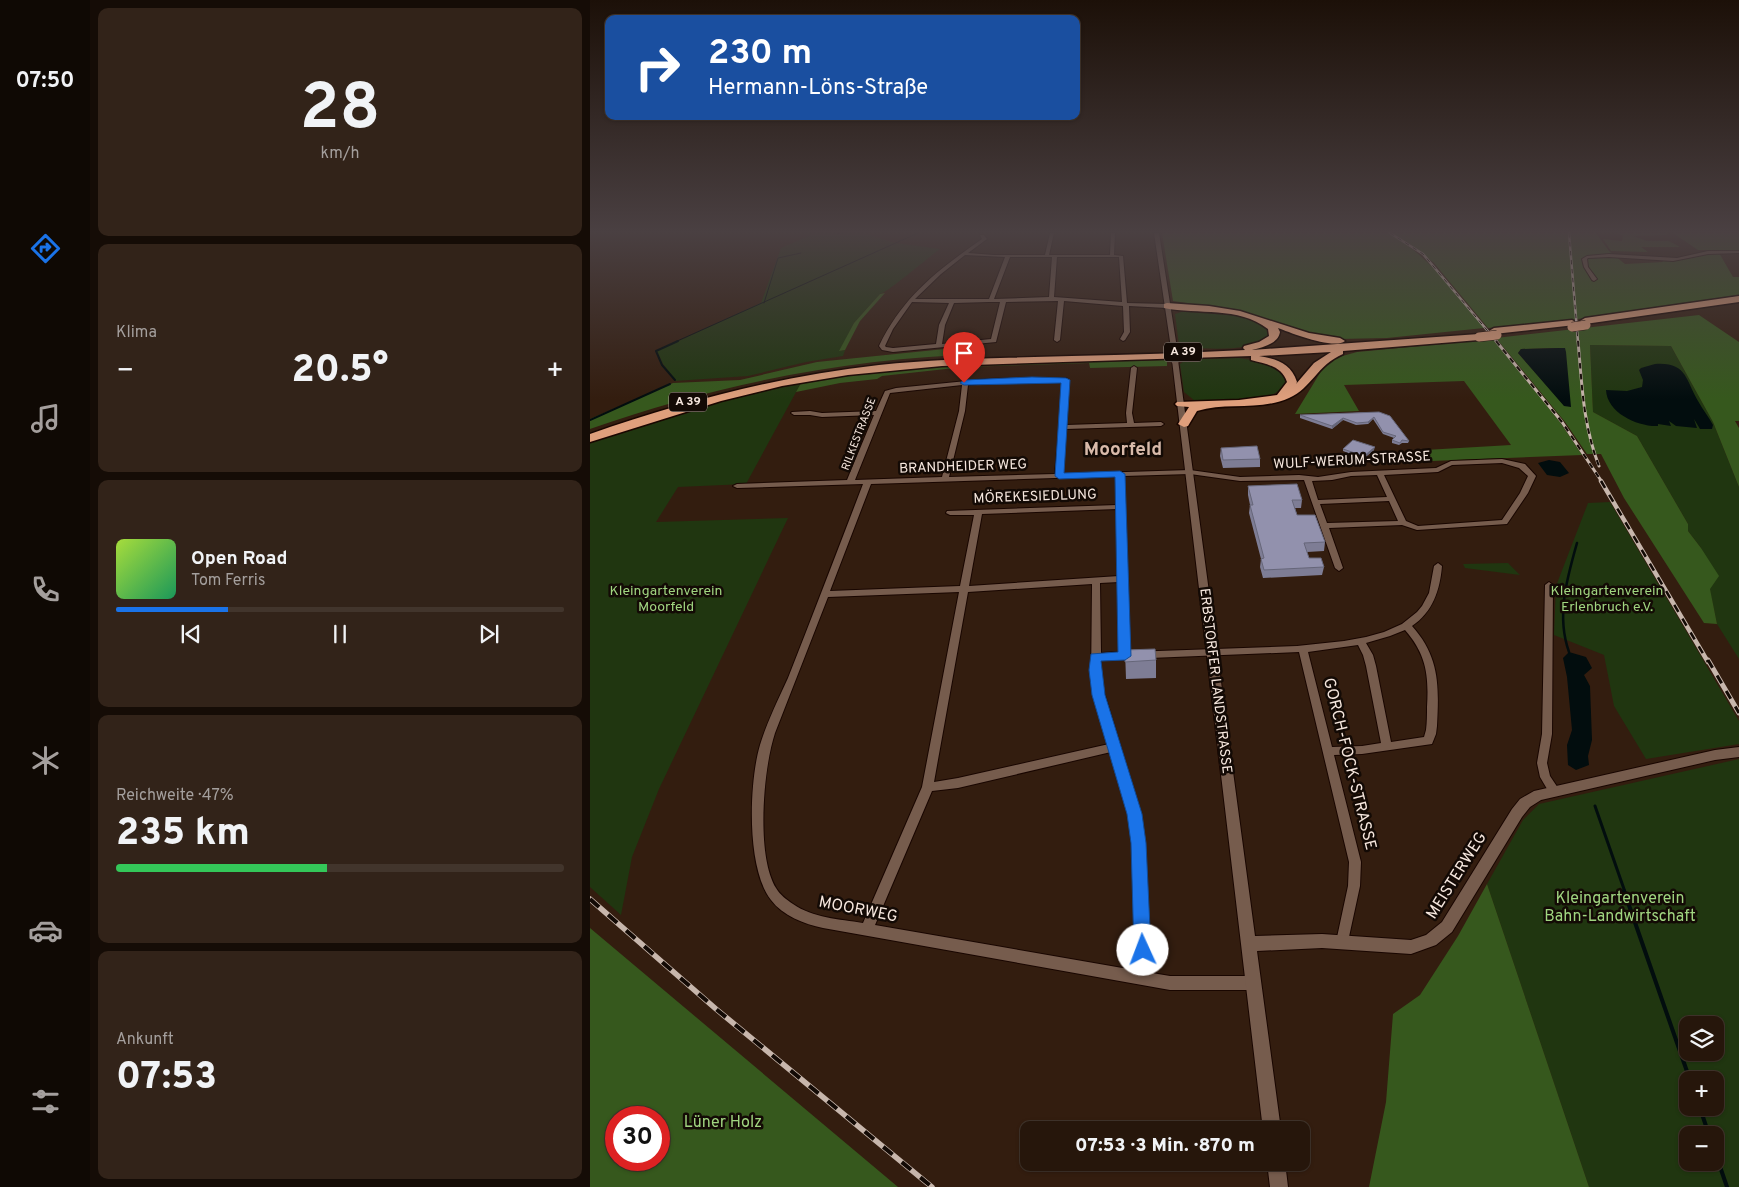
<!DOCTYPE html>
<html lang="de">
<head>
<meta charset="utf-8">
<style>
  :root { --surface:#26160b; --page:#322319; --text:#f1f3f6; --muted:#a49f9d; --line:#42352c; --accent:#1a73e8 }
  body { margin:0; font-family:Overpass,sans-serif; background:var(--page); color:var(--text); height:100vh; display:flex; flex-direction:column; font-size:19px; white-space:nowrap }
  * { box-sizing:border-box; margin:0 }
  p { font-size:16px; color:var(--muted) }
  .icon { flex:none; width:28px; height:28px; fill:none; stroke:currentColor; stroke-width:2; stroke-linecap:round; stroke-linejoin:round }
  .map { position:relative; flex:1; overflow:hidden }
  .sheet { display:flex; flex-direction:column; gap:8px; padding:8px; background:#150c06; width:500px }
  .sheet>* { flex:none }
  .hud { position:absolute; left:15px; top:15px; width:475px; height:105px; border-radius:10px; box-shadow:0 1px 4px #0004,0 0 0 1px var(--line); background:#1a4fa0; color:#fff; overflow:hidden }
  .fabs { position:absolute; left:1089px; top:1016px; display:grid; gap:10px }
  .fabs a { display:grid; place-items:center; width:45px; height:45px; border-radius:10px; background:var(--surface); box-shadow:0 1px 4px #0004,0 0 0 1px var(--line); font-size:25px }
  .speed { position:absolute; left:15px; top:1106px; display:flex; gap:10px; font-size:25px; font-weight:700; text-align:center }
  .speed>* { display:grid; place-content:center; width:65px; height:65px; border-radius:50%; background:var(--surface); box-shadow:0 1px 4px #0004,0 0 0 1px var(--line); line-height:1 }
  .speed .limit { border:8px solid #d22; background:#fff; color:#111 }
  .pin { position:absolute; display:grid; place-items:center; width:42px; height:42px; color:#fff; margin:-51px -21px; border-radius:50% 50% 50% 0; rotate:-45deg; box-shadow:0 0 5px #0007 }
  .pin .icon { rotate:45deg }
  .me { position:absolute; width:55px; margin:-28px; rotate:358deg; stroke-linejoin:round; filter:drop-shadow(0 0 4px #0008) }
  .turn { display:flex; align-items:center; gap:18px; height:105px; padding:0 20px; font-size:22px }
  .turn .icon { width:65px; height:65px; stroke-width:2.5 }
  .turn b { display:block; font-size:35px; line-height:42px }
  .big { font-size:38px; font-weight:800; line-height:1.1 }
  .sheet .widget { flex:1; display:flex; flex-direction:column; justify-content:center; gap:8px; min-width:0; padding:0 18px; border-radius:10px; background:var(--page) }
  .sheet .dial { align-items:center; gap:0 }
  .dial b { font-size:65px; line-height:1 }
  .song { display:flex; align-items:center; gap:15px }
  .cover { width:60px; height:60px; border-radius:8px; background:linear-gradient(135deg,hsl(80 70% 55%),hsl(150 70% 35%)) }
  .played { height:5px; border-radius:2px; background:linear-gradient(90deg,var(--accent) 25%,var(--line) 25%) }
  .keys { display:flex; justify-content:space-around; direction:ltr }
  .heat { display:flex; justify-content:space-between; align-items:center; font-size:28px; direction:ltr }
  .charge { height:8px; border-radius:4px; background:linear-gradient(90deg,#34c759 47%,var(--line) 0) }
  .trip { position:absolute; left:430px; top:1121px; width:290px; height:50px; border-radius:10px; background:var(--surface); box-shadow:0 1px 4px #0004,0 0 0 1px var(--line); font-weight:800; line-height:50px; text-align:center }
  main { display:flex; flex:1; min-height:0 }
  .tab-bar { display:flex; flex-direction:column; width:90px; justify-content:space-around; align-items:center; background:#0f0904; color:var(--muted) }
  .tab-bar .icon { width:35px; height:35px }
  .tab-bar .on { color:var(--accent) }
  .tab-bar b { font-size:22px; color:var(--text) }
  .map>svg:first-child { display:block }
  .green { fill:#203610; fill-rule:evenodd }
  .forest { fill:#36581d; fill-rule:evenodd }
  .water { fill:#020d0e }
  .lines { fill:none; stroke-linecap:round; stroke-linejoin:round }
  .stream-far4 { stroke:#020d0e; stroke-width:1 }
  .stream-far3 { stroke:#020d0e; stroke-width:2 }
  .stream-far2 { stroke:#020d0e; stroke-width:2.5 }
  .stream-far1 { stroke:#020d0e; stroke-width:3 }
  .stream { stroke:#020d0e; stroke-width:4 }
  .minor-casing { stroke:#190600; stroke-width:2 }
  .tertiary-casing { stroke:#190600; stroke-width:2 }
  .motorway-casing { stroke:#190600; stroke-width:3 }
  .minor { fill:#765c4d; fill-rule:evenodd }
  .tertiary { fill:#765c4d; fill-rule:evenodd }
  .motorway { fill:#df9f7c; fill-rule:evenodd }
  .rail-far4-casing { stroke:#c7b6ac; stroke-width:2.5 }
  .rail-far3-casing { stroke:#c7b6ac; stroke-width:3 }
  .rail-far2-casing { stroke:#c7b6ac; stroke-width:4.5 }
  .rail-far1-casing { stroke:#c7b6ac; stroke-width:5 }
  .rail-casing { stroke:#c7b6ac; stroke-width:5.5 }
  .rail-far4 { stroke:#130a05; stroke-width:1; stroke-dasharray:4.5; stroke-linecap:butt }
  .rail-far3 { stroke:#130a05; stroke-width:2; stroke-dasharray:5.5; stroke-linecap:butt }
  .rail-far2 { stroke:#130a05; stroke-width:2.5; stroke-dasharray:8; stroke-linecap:butt }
  .rail-far1 { stroke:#130a05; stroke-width:3; stroke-dasharray:9; stroke-linecap:butt }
  .rail { stroke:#130a05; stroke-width:4; stroke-dasharray:12; stroke-linecap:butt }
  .tertiary-bridge-casing { stroke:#190600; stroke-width:9; stroke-linecap:butt }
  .motorway-bridge-casing { stroke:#190600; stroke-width:10; stroke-linecap:butt }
  .tertiary-bridge { stroke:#765c4d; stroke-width:8 }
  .motorway-bridge { stroke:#df9f7c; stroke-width:9 }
  .wall { fill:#7e7d95 }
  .shaded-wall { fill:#666679 }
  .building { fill:#9291ad; stroke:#666679 }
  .route { fill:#1a73e8; stroke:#114b97 }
  .labels { text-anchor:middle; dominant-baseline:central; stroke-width:5; stroke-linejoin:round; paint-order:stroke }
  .far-street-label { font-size:11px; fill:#f6e7de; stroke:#130a05 }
  .shield { fill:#130a05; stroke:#b2a59d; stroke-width:1 }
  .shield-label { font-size:12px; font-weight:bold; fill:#f6e7de }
  .street-label { font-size:14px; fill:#f6e7de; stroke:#130a05 }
  .park-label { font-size:14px; fill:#a0d580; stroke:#130a05 }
  .near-street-label { font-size:16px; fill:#f6e7de; stroke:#130a05 }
  .near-park-label { font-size:16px; fill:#a0d580; stroke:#130a05 }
  .district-label { font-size:19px; font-weight:bold; fill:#d8baaa; stroke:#130a05 }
</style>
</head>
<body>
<main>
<nav class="tab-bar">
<b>07:50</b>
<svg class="icon on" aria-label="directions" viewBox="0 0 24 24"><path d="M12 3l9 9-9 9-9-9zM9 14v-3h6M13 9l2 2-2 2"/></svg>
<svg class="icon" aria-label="music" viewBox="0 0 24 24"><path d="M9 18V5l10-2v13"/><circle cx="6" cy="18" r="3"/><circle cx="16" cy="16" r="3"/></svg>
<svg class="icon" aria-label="phone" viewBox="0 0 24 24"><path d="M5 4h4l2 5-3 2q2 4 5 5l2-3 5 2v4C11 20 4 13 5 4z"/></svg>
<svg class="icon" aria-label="climate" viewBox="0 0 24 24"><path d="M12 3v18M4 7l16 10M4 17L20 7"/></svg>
<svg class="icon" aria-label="car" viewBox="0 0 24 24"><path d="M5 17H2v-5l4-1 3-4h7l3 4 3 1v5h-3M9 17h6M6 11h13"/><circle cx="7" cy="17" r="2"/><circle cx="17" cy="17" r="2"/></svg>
<svg class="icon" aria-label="filters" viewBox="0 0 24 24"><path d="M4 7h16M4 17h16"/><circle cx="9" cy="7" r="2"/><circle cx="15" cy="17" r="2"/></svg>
</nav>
<section class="sheet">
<div class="widget dial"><b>28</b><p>km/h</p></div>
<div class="widget"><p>Klima</p>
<div class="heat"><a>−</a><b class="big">20.5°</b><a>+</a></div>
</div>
<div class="widget">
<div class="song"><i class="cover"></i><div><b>Open Road</b><p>Tom Ferris</p></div></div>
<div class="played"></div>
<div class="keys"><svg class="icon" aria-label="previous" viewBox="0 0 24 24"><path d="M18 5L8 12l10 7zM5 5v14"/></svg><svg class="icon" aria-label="pause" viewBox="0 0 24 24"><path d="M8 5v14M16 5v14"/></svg><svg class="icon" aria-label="next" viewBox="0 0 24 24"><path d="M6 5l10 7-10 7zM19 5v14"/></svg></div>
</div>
<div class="widget"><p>Reichweite · 47%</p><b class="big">235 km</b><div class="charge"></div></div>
<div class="widget"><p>Ankunft</p><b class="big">07:53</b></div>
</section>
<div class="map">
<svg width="1149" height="1187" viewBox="0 0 1149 1187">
  <rect width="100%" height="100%" fill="#331d0f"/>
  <path class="green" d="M212 233H273L305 243 350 249C340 256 297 293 290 294L264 323 250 351 255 350 253 356 216 362 158 376 85 381V379L73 364 67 351 171 303 191 248 221 235Z
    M598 310C624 311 655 312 678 327L680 336C658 353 622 348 596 348L589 345 585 314Z
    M1000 345 1081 346 1123 422 1149 487V659L1127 624 1111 548 1098 531V524L1047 436 1003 412Z
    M649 358C668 361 683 362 696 376L695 386 684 394 668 399 642 401H605L594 392 590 364 597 359Z
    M211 383 156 484 88 487 66 522 198 518 69 789 42 857 31 915 0 887V442L140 398Z
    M1020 502 1149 721V744L1056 759 1024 706 1014 655 964 635 966 586 998 503Z
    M918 563 930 575 875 568 873 564Z
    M1149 759V1187H999L897 884 933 820 949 804ZM1098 1025H1125V1052H1098ZM1098 1080H1125V1108H1098ZM1098 1135H1125V1162H1098Z"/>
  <path class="forest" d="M572 233H799C842 259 863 290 894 328L797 338 748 339 706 331 675 319 638 309 583 301Z
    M802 233H1006L1019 251 1035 264 1073 262 1071 259 1095 258 1114 252 1128 251 1143 277H1149V296L1017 316 898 328 844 263 823 246Z
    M1027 233H1074L1078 235 1043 236 1057 241H1079L1090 247H1051L1058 252 1021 251 1013 239 1032 241 1033 236Z
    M1083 233H1149V250H1108Z
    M295 293 270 321 255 350 249 351 264 323 290 294Z
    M1109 315 1149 342V421H1145L1149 428V487L1123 422 1081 346 1000 345 1003 412 1047 436 1098 524V531L1111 548 1129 576 1120 589 1127 624 1114 623 1034 498 1011 454H997L975 422 906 338ZM969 348H975L974 405 928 353 931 349Z
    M903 339 970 422 992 455 842 461 835 450 921 445 874 381 754 385 769 411 705 414 736 363 745 358 767 352Z
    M394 345 395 354C259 358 127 384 0 429V419L83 383 150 380 227 362Z
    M577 360V366L500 368 499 363 374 367 292 376 287 379 250 383 206 392 211 383 326 366Z
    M897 884 999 1187H779L796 1102 803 1014 830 995 868 936Z
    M0 928 308 1187H0ZM26 1118H69V1160H26Z"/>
  <path class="water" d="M969 348H975L976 352 981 407 974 406 928 353 931 349Z
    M1065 364C1097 362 1095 379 1108 401 1113 410 1119 417 1123 425L1122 429H1110L1104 419 1107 428 1086 426 1079 421 1081 426 1068 424V426C1048 427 1017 413 1016 390L1037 391 1052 387 1053 380 1049 370 1051 368Z
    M959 460 970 462 979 473 970 477 957 475 948 463Z
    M979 652 996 657 1002 668 994 675 1000 686 1002 740 998 756 999 765 986 770 978 765 977 745 982 730 977 677 973 658Z"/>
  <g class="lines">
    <path class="stream-far4" d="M247 234 250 233
      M174 303 188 258 211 253
      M85 342 328 233"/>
    <path class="stream-far3" d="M85 380 72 365 66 351 88 341
      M0 420 80 384"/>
    <path class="stream-far2" d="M979 652C966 616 977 578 987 543"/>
    <path class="stream-far1" d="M1005 806 1035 892"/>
    <path class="stream" d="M1034 891 1100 1080
      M1110 1108 1119 1135
      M1125 1152 1137 1187"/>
    <g class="minor-casing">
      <path id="minor" d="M460 233H464L459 255H520L521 233H525L524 255 533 256 537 303 577 304 580 306 577 308 539 306 540 332 535 340 533 341 530 339 534 332 533 306 474 301 470 340 467 342 464 340 468 301 416 302 406 342 303 352 292 350 289 346C313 296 348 270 392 239L390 235H394L397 239 378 253 404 255H455ZM375 255 415 257 399 299H325L351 274ZM420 257H462L459 297 404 299ZM467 257H529L532 302 464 297ZM322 302 359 303 349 325 346 344 303 348 296 347 295 346 303 329ZM399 302H410L401 339 352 344 355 325 364 303Z
        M1118 251H1149V253L1118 254 1083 261 1019 257 998 258 997 259 998 267 1007 279 1004 281 1002 280 994 267 992 259 997 256 1019 254 1087 258Z
        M544 366 547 368 542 413 544 423 571 422 574 424 571 426 476 429 473 474 600 470 650 477 709 475 728 477 761 472 846 468 861 461 912 459 935 464 946 476 938 493 917 524 827 530 812 525 739 528 753 568 749 571 745 568 714 480 650 481 600 474 534 476 540 652 707 646 754 641 776 637 794 632 812 624 827 612 832 606 839 593 844 566 848 563 852 566C850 590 843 612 822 626 850 657 849 687 847 726L846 734 842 744 772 754 744 755 771 862 770 886 757 946 752 948 747 946 746 942 758 886 759 862 709 652 511 660V683L551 814 553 829 559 949 556 972 580 976H663L668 978 670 983 668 988 663 990H580L233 928C214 924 193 916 181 900 156 868 159 782 170 745 177 722 188 700 198 678 204 663 210 647 216 632 235 583 254 534 273 484L147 488 143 486 147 484 257 480 284 415 232 417 220 415H204L201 413 202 412 220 411 232 413 286 411 295 391 306 388 397 379 476 378 479 380 476 425 537 423 536 413 541 368ZM473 382 465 474 359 477 375 411 378 385 397 383ZM372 385 369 411 352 477 265 480 300 393ZM912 463 929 468 938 476 930 493 912 520 828 526 816 521 794 475 848 472 862 465ZM787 475 797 497 728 500 722 481 742 480 761 476ZM526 476 527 505 357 511 356 513 360 515H384L370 586 240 591 281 484ZM799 501 808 521 737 523 730 504ZM527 509 529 576 379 586 392 514ZM529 582 530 652 511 653 510 583ZM502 584 501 683 519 744 368 778 344 782 378 592ZM369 592 332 787 273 923C249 919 223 918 203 904 197 900 190 895 186 888 166 855 173 770 185 733L238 597ZM815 630C836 654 839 675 837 707 837 714 837 722 836 730L834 737 801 742 786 666 783 655 776 643 800 636ZM768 645 773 655 776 666 791 743 772 746 742 747 718 652ZM521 752 539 814 541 829 547 949 544 970 285 925 342 791 368 788Z
        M959 582 963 585 962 734 957 763 960 776 970 791 968 794 964 796 960 794 950 777 947 763 952 734 955 585Z"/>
    </g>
    <g class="tertiary-casing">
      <path id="tertiary" d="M564 233H569L587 348 584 350 581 348Z
        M585 358 588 360 665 936 732 934 821 940 836 935 852 922 922 809 930 799 944 791 1125 750 1149 747V757L1125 760 951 800 940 807 932 817 862 932 846 945 821 954 732 948 667 951 691 1130H673L582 360Z
        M677 1162H695L698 1187H680Z"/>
    </g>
    <g class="motorway-casing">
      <path id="motorway" d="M1149 296V302L995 324 990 321 995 318Z
        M577 303 619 306 650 311 719 333 750 338 755 341C744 350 701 333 688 328L690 332C688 344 673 347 662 350L889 334 894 337 889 340 753 351V354C727 365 722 388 699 398 670 411 637 402 607 411L598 426 594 427 588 424 599 407 587 406 585 404 587 402 649 400 687 395 697 382C692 366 676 364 661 360V356L352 366 258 375 192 386 131 401 0 442V434C94 401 190 376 289 365 353 358 417 358 482 356 539 355 597 353 655 350L653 348 654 346 669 342 679 336 678 329C648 306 609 315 574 308V304ZM741 352 724 363 706 384 707 382C701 363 686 359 669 356Z
        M982 320 987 323 985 325 904 334 899 331 904 328Z"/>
    </g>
    <use href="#minor" class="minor"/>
    <use href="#tertiary" class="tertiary"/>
    <use href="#motorway" class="motorway"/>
    <g class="rail-far4-casing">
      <path id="rail-far4" d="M800 233 833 254 907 342
        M979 233 988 342"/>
    </g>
    <g class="rail-far3-casing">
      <path id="rail-far3" d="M906 341 972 422 1012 482
        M988 341C992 385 993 425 1009 466"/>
    </g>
    <g class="rail-far2-casing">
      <path id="rail-far2" d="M1011 481 1118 662"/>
    </g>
    <g class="rail-far1-casing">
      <path id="rail-far1" d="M1118 660 1149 713"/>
    </g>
    <g class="rail-casing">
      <path id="rail" d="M0 899 126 1009 342 1187"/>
    </g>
    <use href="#rail-far4" class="rail-far4"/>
    <use href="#rail-far3" class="rail-far3"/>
    <use href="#rail-far2" class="rail-far2"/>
    <use href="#rail-far1" class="rail-far1"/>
    <use href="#rail" class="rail"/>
    <g class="tertiary-bridge-casing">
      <path id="tertiary-bridge" d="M584 348 585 360"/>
    </g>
    <g class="motorway-bridge-casing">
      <path id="motorway-bridge" d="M982 327 996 325
        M889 337 907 335"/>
    </g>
    <use href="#tertiary-bridge" class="tertiary-bridge"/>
    <use href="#motorway-bridge" class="motorway-bridge"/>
  </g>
  <path class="wall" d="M789 412 819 441 818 443H812L809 445 802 443V440L804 438 793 434 783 419 778 424 766 425 753 420 742 429 710 418V415Z
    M631 448 670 459V467L633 468 630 456Z
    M753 449 784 450 773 459 753 451Z
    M658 486 712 500 711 508H705L707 515 735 542 734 551 717 552 719 558 734 567 732 575 673 578 670 567 671 559 659 513 660 505 658 495Z
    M535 650 566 660V678L536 679Z"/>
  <path class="shaded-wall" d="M784 417 783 419 778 424V422Z
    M753 418V420L742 429V426Z
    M785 447 784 450 773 459 774 456Z"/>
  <path class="building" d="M789 412 800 416 819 441 812 440 810 443 802 440 806 436 793 432 784 417 778 422 767 423 753 418 742 426 710 415Z
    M763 440 785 447 774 456 753 449Z
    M667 446 670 459 633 460 631 448Z
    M707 484 712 500H702L707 515H725L735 542 714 543 719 558H731L734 567 674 570 671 559 674 558 660 505H663L658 486Z
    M565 649 566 660 535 662V650Z"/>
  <linearGradient id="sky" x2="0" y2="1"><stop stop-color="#1c1008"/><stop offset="0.58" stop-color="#4a4042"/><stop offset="1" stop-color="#4a4042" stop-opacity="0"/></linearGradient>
  <rect width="1149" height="399" fill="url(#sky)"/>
  <path class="route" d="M442 377 476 378 480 380 474 473 530 471 535 474 541 656 535 660 511 661 515 695 552 814 556 843 561 950 559 955 553 958 547 955 544 950 541 843 537 814 502 695 499 670 501 654 528 652 525 477 469 479 465 476 471 383 374 385 370 383 374 380Z"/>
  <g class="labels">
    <g class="far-street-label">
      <text transform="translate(269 434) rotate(-69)">RILKESTRASSE</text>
    </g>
    <g class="shield">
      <rect x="574" y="342.5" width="38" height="19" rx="4"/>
      <rect x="79" y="392.5" width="38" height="19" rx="4"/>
    </g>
    <g class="shield-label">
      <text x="593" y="352">A 39</text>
      <text x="98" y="402">A 39</text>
    </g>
    <g class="street-label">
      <text transform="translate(762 461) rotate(-3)">WULF-WERUM-STRASSE</text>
      <text transform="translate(373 467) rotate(-2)">BRANDHEIDER WEG</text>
      <text transform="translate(445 497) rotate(-2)">MÖREKESIEDLUNG</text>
      <text transform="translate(625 681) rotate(83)">ERBSTORFER LANDSTRASSE</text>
    </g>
    <g class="park-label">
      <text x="76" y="591">Kleingartenverein<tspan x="76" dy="16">Moorfeld</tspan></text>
      <text x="1017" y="591">Kleingartenverein<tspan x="1017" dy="16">Erlenbruch e.V.</tspan></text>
    </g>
    <g class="near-street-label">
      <text transform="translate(759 764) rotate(76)">GORCH-FOCK-STRASSE</text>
      <text transform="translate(867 876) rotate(-58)">MEISTERWEG</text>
      <text transform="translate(268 910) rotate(11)">MOORWEG</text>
    </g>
    <g class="near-park-label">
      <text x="1030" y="899">Kleingartenverein<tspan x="1030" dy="18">Bahn-Landwirtschaft</tspan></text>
      <text x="133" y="1123">Lüner Holz</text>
    </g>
    <g class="district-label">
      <text x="533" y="450">Moorfeld</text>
    </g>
  </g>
</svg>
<div class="fabs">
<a><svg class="icon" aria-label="layers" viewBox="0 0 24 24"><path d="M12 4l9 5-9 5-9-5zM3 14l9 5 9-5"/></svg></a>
<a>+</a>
<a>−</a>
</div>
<div class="speed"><div class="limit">30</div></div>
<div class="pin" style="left:374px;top:383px;background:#d93025"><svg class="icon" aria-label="arrive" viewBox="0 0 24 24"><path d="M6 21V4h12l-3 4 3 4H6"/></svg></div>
<svg class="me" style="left:553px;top:950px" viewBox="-20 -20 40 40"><circle r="19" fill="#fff"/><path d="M0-13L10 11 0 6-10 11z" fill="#1a73e8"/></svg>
<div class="trip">07:53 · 3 Min. · 870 m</div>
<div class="hud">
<div class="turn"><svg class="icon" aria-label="right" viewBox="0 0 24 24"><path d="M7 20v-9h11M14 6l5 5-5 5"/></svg><div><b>230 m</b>Hermann-Löns-Straße</div></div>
</div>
</div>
</main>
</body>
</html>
